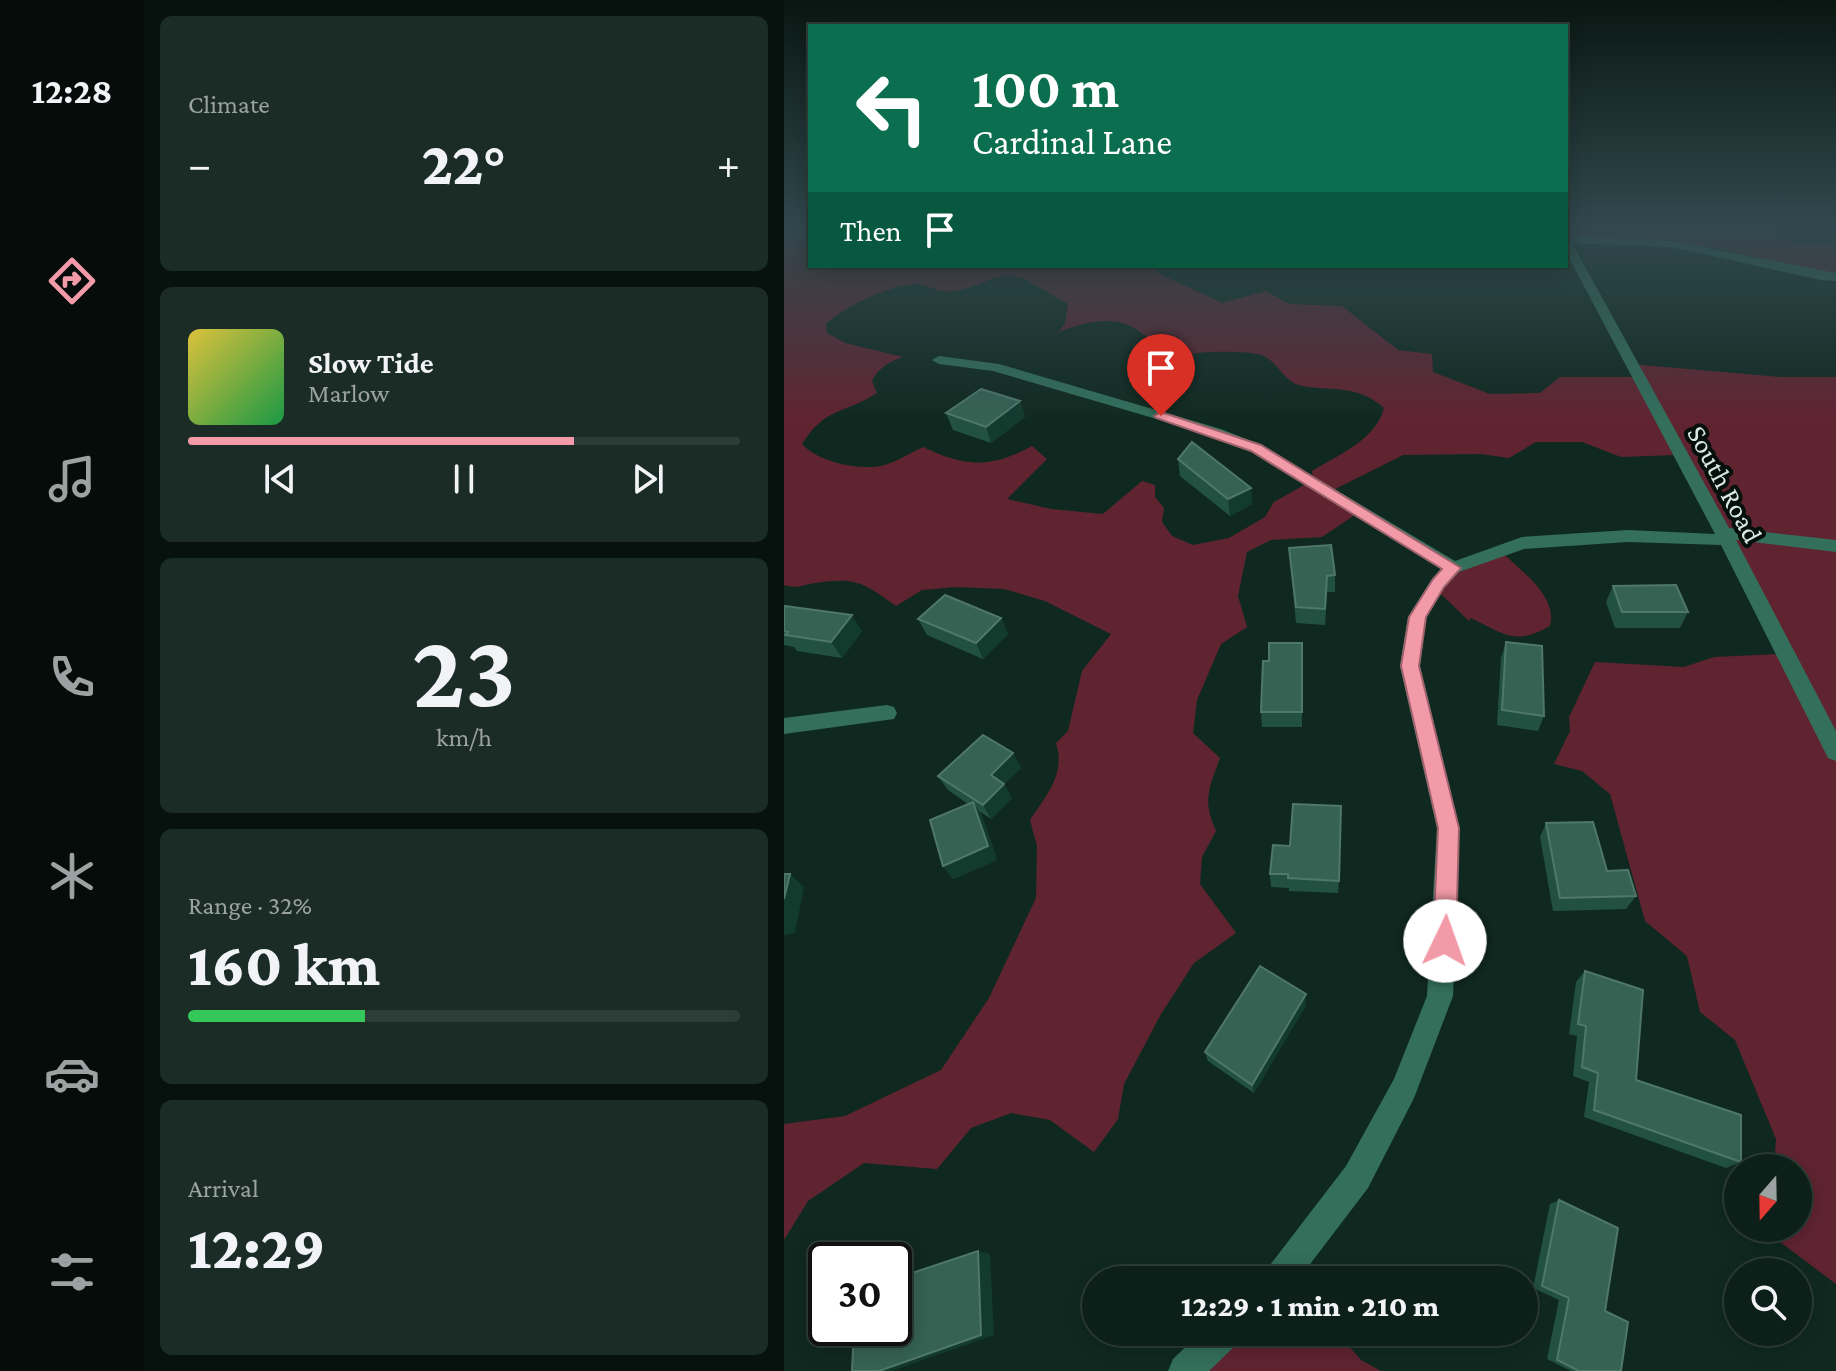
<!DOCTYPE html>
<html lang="en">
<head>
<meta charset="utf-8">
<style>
  :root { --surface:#0c1f18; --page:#1a2c25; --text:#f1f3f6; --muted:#9aa2a2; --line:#2c3d37; --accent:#f39aa8 }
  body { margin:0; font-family:"Crimson Pro",serif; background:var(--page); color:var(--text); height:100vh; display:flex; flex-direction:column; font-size:30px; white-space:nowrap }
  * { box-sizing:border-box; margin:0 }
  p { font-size:26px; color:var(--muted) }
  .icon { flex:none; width:44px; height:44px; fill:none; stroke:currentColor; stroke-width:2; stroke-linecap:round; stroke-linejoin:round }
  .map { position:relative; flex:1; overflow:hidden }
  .side { display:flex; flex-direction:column; gap:16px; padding:16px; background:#07110d; width:640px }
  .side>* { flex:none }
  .banner { position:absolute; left:24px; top:24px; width:760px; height:244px; border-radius:0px; box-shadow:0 4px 20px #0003,0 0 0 2px var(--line); background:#0b6e4f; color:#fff; overflow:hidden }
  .needle { width:52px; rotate:200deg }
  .controls { position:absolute; left:940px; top:1154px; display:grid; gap:16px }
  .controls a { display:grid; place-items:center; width:88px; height:88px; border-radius:50%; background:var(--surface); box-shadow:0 4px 20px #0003,0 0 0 2px var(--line); font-size:40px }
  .speed { position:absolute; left:24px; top:1242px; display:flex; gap:16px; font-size:40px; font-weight:700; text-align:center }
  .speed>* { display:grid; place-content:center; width:104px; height:104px; border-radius:50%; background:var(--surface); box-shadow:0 4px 20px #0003,0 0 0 2px var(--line); line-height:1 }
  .speed .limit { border:4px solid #111; border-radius:12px; background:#fff; color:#111 }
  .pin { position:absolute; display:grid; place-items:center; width:68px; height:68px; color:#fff; margin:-82px -34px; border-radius:50% 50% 50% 0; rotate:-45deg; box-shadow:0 0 8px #0007 }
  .pin .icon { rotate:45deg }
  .me { position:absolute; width:88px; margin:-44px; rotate:3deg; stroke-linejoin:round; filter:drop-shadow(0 0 6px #0008) }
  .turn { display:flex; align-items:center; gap:28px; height:168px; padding:0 32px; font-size:36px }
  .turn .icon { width:104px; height:104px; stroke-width:2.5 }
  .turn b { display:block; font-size:56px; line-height:68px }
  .then { display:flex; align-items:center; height:76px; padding:0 32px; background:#0003; gap:16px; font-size:30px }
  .big { font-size:60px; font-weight:800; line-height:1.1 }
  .side .tile { flex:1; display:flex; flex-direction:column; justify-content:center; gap:12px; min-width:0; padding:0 28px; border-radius:12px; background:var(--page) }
  .side .dial { align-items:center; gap:0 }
  .dial b { font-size:104px; line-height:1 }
  .song { display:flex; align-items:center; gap:24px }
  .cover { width:96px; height:96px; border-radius:12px; background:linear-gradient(135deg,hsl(50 70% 55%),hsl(140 70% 35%)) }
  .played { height:8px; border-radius:4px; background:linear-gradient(90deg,var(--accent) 70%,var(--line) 70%) }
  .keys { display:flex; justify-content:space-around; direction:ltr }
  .heat { display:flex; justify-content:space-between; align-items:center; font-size:44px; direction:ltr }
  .charge { height:12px; border-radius:6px; background:linear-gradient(90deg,#34c759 32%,var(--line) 0) }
  .trip { position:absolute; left:298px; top:1266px; width:456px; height:80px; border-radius:40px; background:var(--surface); box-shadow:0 4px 20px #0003,0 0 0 2px var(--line); font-weight:800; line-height:80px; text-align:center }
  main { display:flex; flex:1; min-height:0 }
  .tab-bar { display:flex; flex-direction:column; width:144px; justify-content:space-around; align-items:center; background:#050c0a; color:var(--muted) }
  .tab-bar .icon { width:56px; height:56px }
  .tab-bar .on { color:var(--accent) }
  .tab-bar b { font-size:36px; color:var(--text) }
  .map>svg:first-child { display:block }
  .green { fill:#602431; fill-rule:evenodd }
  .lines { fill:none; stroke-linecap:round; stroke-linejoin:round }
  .minor { fill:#336f5b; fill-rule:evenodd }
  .wall { fill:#225142 }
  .shaded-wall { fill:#123a2d }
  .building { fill:#356253; stroke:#4f776a; stroke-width:2 }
  .route { fill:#f39aa8; stroke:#9e646d; stroke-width:2 }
  .labels { text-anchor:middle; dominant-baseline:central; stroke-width:8; stroke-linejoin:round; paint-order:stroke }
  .street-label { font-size:28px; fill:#d9e8e2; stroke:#050f0b }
</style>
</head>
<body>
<main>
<nav class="tab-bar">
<b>12:28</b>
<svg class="icon on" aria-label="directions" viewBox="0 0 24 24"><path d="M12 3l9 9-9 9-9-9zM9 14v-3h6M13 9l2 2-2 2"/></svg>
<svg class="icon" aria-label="music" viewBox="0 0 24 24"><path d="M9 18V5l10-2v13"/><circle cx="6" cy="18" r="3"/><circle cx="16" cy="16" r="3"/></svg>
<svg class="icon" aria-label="phone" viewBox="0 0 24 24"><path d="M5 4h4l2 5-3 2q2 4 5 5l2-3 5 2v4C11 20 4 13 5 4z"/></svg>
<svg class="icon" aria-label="climate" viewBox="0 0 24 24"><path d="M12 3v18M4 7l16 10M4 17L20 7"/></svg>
<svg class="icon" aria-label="car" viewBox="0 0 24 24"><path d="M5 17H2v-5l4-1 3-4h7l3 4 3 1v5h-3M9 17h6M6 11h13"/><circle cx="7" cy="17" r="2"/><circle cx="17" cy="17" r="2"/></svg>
<svg class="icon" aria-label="filters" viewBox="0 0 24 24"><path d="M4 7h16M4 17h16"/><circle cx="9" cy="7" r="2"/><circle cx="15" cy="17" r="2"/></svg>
</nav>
<section class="side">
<div class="tile"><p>Climate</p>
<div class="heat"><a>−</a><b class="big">22°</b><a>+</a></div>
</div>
<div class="tile">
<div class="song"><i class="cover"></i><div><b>Slow Tide</b><p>Marlow</p></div></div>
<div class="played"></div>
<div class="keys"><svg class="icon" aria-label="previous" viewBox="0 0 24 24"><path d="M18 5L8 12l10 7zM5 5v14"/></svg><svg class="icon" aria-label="pause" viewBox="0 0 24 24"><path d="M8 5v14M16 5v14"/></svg><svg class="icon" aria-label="next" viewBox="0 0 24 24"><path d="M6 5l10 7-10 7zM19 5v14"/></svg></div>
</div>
<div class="tile dial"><b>23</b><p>km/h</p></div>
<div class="tile"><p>Range · 32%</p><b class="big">160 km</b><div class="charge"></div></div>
<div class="tile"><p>Arrival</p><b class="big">12:29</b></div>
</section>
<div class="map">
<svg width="1052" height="1371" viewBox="0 0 1052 1371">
  <rect width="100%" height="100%" fill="#102920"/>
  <path class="green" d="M0 229H26V266H371L372 272 438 303 482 291 505 304 558 306 614 350 648 354 649 372 706 394 756 393 776 377H851L847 364 997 377H1052V1284L988 1236V1228H1014V1168H990L992 1139 951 1040 916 1012 903 956 861 921 826 794 798 771 770 764 786 731 785 717 811 662 900 667 930 657 996 654 891 455 837 457 798 442H752L725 458 697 454 619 455 553 488 551 491 575 512 538 537 487 540 463 552 454 596 463 627 437 644 413 700 409 733 436 758C425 788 418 800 432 831L418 857 416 884 452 933 410 963 377 1014 340 1084 334 1119 310 1152 266 1120 227 1113 187 1128 153 1169 80 1163 24 1201 0 1240V1124L61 1116 157 1070 205 998 252 898 253 846 246 820C262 796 282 774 272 743L284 731 298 671 327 634 261 601 220 589 172 587 138 590 112 606C79 582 72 577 31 583 19 585 12 589 0 585ZM225 275 241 279 284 304 281 324 274 332C298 323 331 313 355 331 364 338 370 343 381 348L384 358 368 377C378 371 388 361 399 356 411 351 467 350 480 356 494 363 501 383 518 386 549 391 575 385 600 408 592 440 554 455 528 471L529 480 490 502 481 517 445 538 409 545 388 536 378 522 380 508 371 497V485L358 481 319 514 267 509 223 499 263 459 248 446C206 469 181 467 139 447 126 453 111 463 97 466 73 470 34 462 18 444 42 406 61 414 93 393L88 381C93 369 106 361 119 357L61 343 43 333 42 324C59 307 108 284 133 284 145 285 157 294 170 291 189 288 206 278 225 275Z
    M782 229H984L1011 243H1052V275C1008 269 968 255 925 247 878 238 829 241 782 241Z
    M720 554C738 572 774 597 766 626 731 646 720 634 687 618L685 621 658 595H651L672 573Z
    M448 1332H552L577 1360 597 1371H409Z"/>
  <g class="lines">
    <path class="minor" d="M782 236 888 241 1052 273V281L1037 280 888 247 788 243 945 528 1052 540V552L952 540 1052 731V761L1044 758 937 545 844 542 740 549 675 572 660 587 642 617 636 666 675 828 669 996 630 1098 584 1188 514 1280H478L483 1269 562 1166 610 1079 643 996 653 828 616 666 624 617 648 579 657 569 467 451 427 435 209 371 155 364 148 360 155 356 215 364 437 429 477 445 671 561 738 537 844 530 931 534 782 252Z
      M103 705 110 707 113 713 110 719 0 734V718Z
      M417 1332H458L453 1344 425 1371H384L389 1359Z"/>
  </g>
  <path class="wall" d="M236 401 241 417 207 443 169 430 162 413Z
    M394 459 467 488 468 504 446 516 396 476Z
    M505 548 551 575V592H543L541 625 512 623Z
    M829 586 904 612 896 628H831L822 602Z
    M0 606 78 631 58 658 13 651 10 647 0 645Z
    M217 618 224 634 199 659 143 635 134 619Z
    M722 642 760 716 754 731 713 725 717 658Z
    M518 643V727H478L477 712 485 661Z
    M229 753 237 768 220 784 228 798 207 819 195 811 198 816 213 860 169 879 159 866 184 804 164 790 154 776Z
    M762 823 823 871 852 896 842 909 769 911 756 837Z
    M489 845 555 881 554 893 505 891V888L487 887 486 874Z
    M801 971 852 1080 957 1162 942 1168 800 1117 805 1082 789 1076 793 1036 785 1034 792 982Z
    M522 994V1005L470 1093 424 1061 421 1052Z
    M775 1200 821 1311 837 1371H787L763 1359 775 1300 749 1288 766 1204Z"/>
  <path class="shaded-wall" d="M236 401 241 417 207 443 202 427Z
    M467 488 468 504 446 516 444 499Z
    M68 615 78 631 58 658 47 642Z
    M217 618 224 634 199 659 192 643Z
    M229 753 237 768 220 784 228 798 207 819 199 805 207 775Z
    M189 802 198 816 213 860 169 879 159 866Z
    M6 874 20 887 11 933 0 935V899Z
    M522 994V1005L470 1093 468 1085Z
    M194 1251 206 1254 210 1335 108 1371H95Z"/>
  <path class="building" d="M197 389 236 401 202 427 162 413Z
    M408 442 467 488 444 499 394 459Z
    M547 545 551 575 543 576 541 609 512 607 505 548Z
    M892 585 904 612H838L829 586Z
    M161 595 217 618 192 643 134 619Z
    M0 606H1L68 615 47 642 1 635 4 632 0 631Z
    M722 642 758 646 760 716 718 710Z
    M485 643H518V712H477L479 661H485Z
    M199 735 229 753 207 775 220 784 199 805 154 776Z
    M189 802 204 846 159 866 146 820Z
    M509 804 557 806 555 881 504 878V874H486L489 845 506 846Z
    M809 822 823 871 844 870 852 896 776 898 762 823Z
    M0 874H6L0 899Z
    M476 966 522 994 468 1085 421 1052Z
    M801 971 859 990 852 1080 957 1115V1162L810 1110 814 1073 798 1067 802 1026 794 1024Z
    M775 1200 834 1228 821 1311 844 1322 837 1371H795L773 1360 785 1298 758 1286Z
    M194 1251 197 1335 95 1371H68L70 1328H110V1279Z"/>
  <linearGradient id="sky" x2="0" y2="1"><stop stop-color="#091712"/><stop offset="0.54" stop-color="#31494e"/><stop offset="1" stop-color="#31494e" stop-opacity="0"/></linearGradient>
  <rect width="1052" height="421" fill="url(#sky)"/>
  <path class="route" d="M377 412 477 445 677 568 660 587 642 617 635 666 675 828 672 941 669 949 661 952 652 949 649 941 654 828 617 666 625 617 649 579 658 569 467 451 372 418 370 416Z"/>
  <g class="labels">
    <g class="street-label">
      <text transform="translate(941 484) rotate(62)">South Road</text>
    </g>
  </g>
</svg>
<div class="controls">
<a><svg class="needle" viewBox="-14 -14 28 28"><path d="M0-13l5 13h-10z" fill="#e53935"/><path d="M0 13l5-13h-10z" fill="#9aa2a2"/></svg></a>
<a><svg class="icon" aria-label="search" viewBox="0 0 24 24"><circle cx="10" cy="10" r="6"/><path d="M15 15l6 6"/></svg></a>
</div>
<div class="speed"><div class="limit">30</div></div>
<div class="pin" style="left:377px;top:416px;background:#d93025"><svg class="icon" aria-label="arrive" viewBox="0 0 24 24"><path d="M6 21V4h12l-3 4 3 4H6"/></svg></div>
<svg class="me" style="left:661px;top:941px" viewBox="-20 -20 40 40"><circle r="19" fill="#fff"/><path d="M0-13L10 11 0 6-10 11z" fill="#f39aa8"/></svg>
<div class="trip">12:29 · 1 min · 210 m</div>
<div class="banner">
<div class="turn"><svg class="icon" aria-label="left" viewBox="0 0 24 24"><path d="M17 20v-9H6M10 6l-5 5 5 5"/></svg><div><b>100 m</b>Cardinal Lane</div></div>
<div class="then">Then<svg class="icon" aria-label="arrive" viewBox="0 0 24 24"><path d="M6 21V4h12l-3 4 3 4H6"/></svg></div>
</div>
</div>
</main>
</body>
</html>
